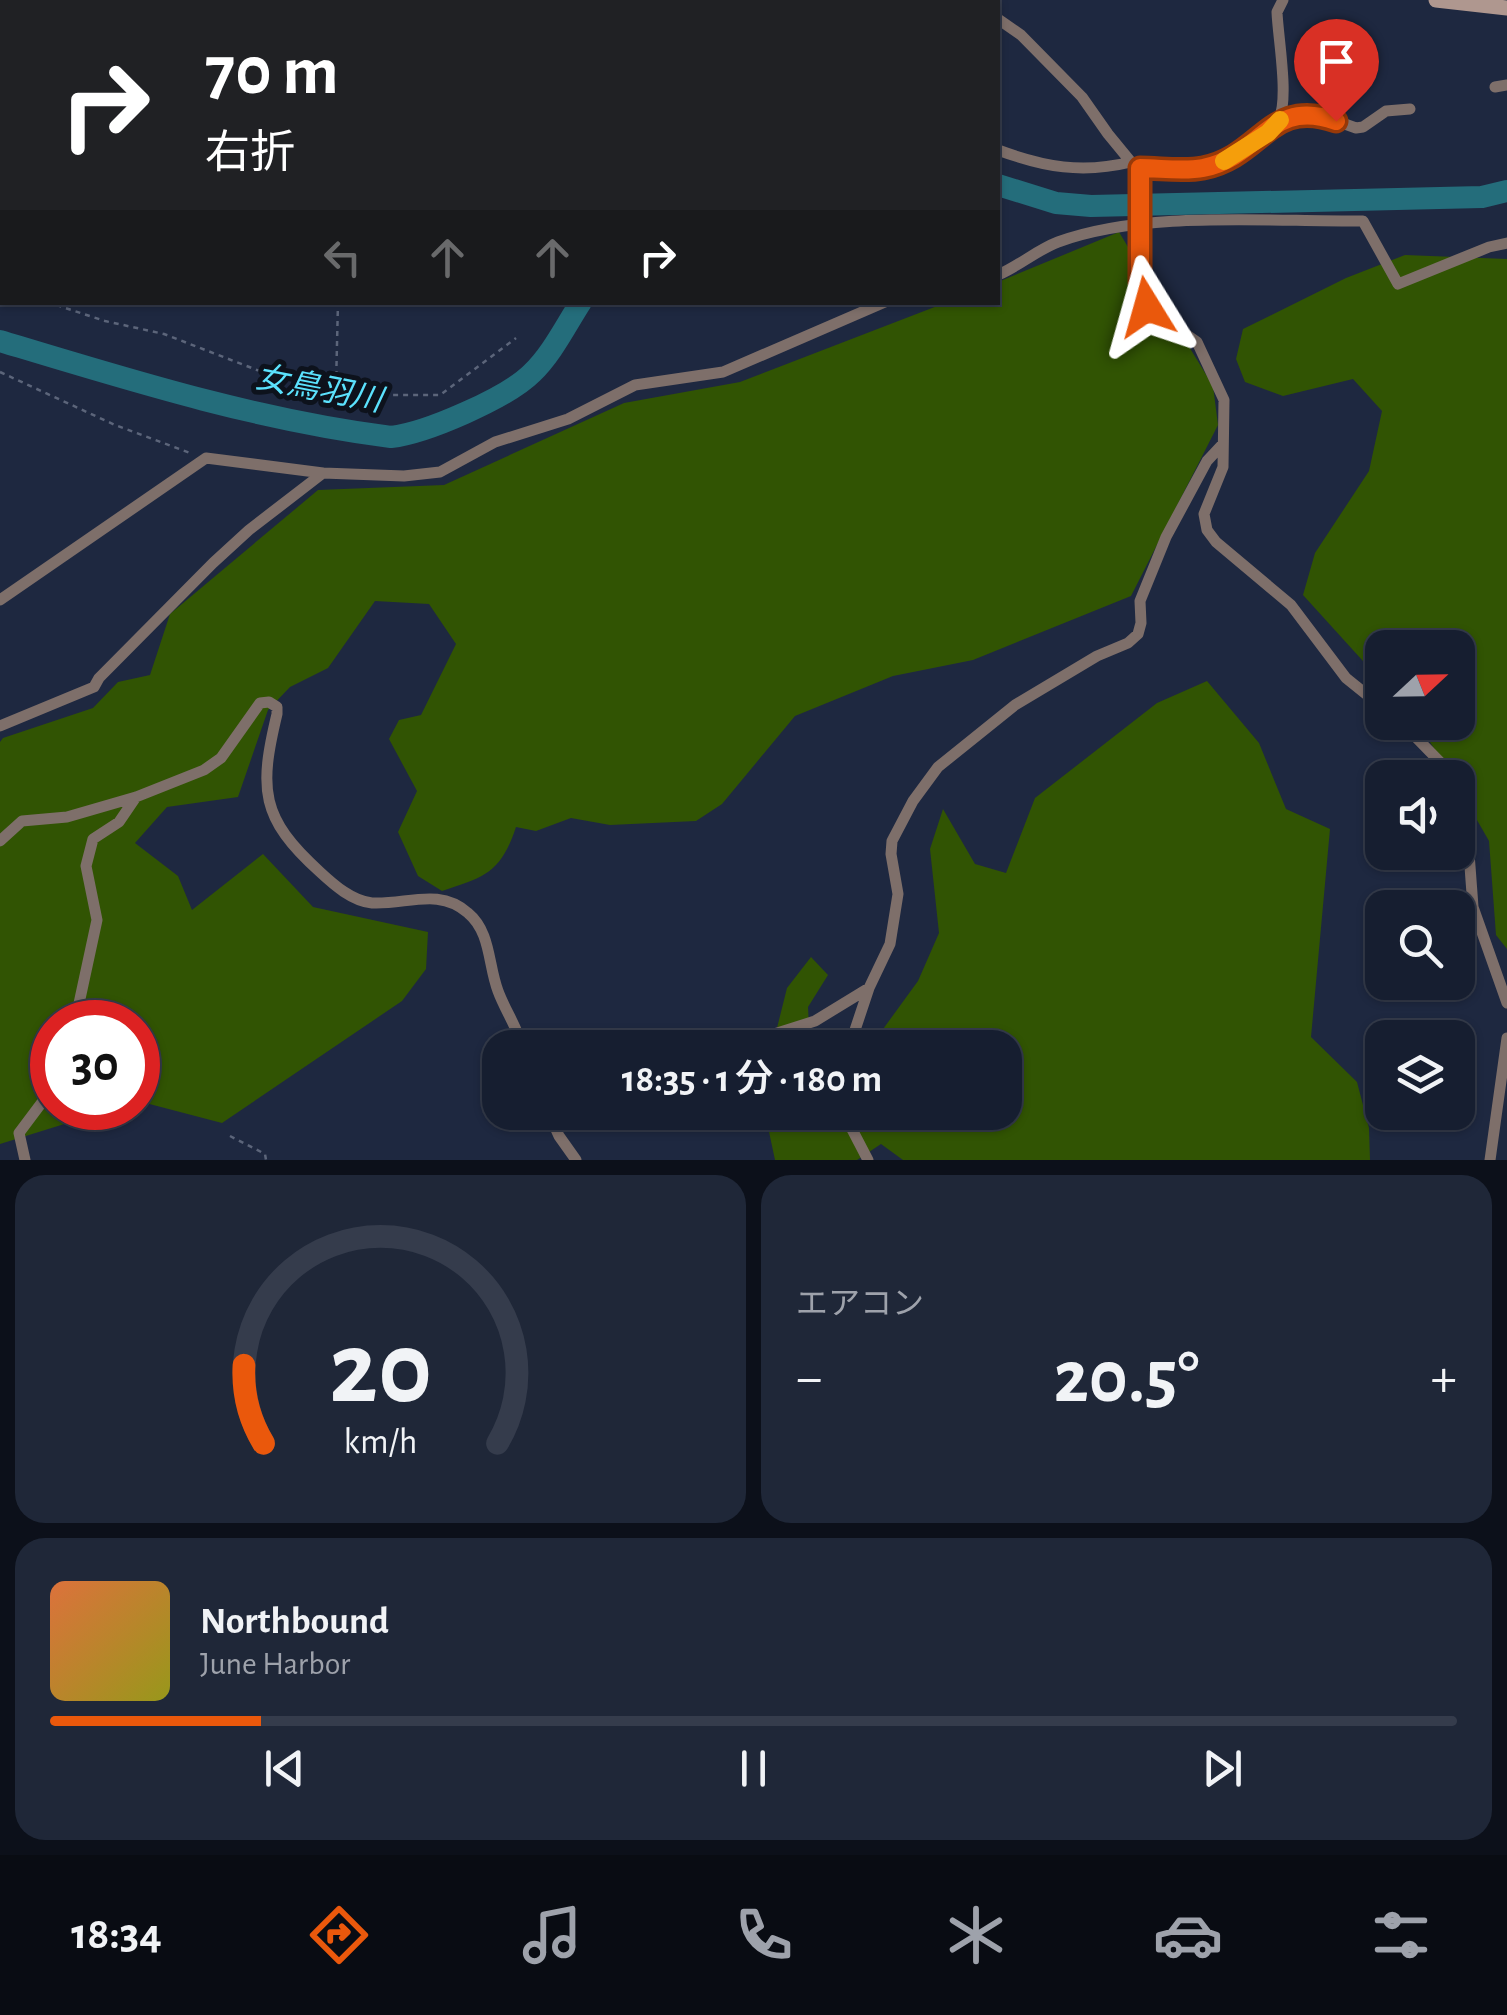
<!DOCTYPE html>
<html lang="ja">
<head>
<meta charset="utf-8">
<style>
  :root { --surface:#161e30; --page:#1f2738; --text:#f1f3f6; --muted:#9ea2ab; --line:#353c4c; --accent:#ea580c }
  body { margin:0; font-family:"Alegreya Sans","Noto Sans JP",sans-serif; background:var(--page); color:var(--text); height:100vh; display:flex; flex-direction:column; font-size:38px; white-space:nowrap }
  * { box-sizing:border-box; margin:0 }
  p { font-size:32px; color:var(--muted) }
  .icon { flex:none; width:55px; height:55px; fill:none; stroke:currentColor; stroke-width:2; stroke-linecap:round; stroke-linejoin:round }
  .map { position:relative; height:1160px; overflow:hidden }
  .details { display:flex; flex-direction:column; gap:15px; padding:15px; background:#0c101a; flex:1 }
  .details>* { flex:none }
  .hud { position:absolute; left:0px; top:0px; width:1000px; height:305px; box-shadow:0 2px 8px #0004,0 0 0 2px var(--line); background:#202124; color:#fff; overflow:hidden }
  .needle { width:65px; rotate:68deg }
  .fabs { position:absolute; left:1365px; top:630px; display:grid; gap:20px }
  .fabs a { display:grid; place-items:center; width:110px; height:110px; border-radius:20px; background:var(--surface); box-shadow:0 2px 8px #0004,0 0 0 2px var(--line); font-size:50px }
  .speed { position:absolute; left:30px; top:1000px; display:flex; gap:20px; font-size:50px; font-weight:700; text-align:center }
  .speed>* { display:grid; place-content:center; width:130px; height:130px; border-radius:50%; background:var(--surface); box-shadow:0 2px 8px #0004,0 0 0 2px var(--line); line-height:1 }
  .speed .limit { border:15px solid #d22; background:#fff; color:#111 }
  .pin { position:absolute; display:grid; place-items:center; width:85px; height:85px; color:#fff; margin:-102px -42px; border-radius:50% 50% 50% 0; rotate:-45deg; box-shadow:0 0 10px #0007 }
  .pin .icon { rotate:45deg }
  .me { position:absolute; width:110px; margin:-55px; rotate:352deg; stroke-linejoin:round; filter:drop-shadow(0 0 8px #0008) }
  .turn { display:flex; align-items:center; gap:35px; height:210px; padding:0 40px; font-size:45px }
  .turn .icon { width:130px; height:130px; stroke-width:2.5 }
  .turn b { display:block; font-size:70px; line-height:85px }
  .lanes { display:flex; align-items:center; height:95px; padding:0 40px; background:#0003; justify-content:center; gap:50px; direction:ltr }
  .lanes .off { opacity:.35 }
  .big { font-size:75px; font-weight:600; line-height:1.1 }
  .details .card { flex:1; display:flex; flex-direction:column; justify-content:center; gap:15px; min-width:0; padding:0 35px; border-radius:30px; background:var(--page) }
  .details .dial { align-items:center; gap:0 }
  .dial svg { height:260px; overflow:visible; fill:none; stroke:var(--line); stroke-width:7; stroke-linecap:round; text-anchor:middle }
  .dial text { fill:var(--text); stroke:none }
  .song { display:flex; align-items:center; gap:30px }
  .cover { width:120px; height:120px; border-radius:15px; background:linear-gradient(135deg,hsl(20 70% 55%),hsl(60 70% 35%)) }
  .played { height:10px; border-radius:5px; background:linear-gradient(90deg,var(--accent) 15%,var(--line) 15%) }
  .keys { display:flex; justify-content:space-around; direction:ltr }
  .heat { display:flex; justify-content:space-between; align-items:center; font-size:55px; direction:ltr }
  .details .tiles { flex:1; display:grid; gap:15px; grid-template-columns:1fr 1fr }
  .card:last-child { grid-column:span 2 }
  .trip { position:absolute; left:482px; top:1030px; width:540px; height:100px; border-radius:30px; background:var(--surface); box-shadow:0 2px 8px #0004,0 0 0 2px var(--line); font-weight:600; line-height:100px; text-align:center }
  .tabs { display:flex; height:160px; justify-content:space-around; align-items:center; background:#090c13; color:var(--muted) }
  .tabs .icon { width:70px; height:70px }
  .tabs .on { color:var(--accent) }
  .tabs b { font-size:45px; color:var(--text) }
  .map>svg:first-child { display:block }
  .green { fill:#315403 }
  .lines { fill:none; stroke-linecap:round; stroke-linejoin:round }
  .river { stroke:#246d7b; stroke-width:22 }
  .path { stroke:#5c657a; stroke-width:2.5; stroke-dasharray:5 5; stroke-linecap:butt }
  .minor { stroke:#7e6f6a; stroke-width:11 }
  .tertiary { stroke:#7e6f6a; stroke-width:14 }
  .secondary { stroke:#af978f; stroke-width:15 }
  .route-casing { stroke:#983908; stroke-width:25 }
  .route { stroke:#ea580c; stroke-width:18 }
  .slow { stroke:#f59e0b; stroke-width:18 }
  .labels { text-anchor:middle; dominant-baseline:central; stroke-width:10; stroke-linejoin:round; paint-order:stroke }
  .water-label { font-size:32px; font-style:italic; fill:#5be2fd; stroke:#0d121c }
</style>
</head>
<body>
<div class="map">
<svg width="1507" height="1160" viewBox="0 0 1507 1160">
  <rect width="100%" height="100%" fill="#1e2840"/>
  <path class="green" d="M1119 232 1134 257 1133 289 1143 313 1188 345 1213 386 1218 425 1131 596 973 660 893 676 795 716 722 804 696 821 610 825 571 818 536 831 516 827C501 872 486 877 442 891L418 876 398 832 417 791 389 739 399 720 421 715 456 644 429 604 375 601 328 668 290 687 268 710 238 797 167 807 135 843 178 876 192 910 263 854 313 907 428 932 426 969 402 1001 222 1123 138 1101V1022H52V1108H116L0 1144V742L3 738 93 708 118 682 150 675 170 614 318 490 444 485 624 403 740 382 945 303 998 302V282Z
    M1405 255 1507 259V949L1496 935 1489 841 1458 787V778L1452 777 1418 723 1458 722V648H1382V682L1303 595 1315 553 1369 471 1382 411 1353 379 1283 396 1245 382 1236 359 1243 329 1346 278Z
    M1207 681 1259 743 1286 809 1330 829 1311 1037 1357 1082 1369 1128 1370 1160H903L881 1144 857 1160H775L765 1113 1005 1112V1048L870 1047 918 981 939 933 930 849 943 809 975 864 1006 873 1035 798 1157 703Z
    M811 957 828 975 808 1007 810 1047 772 1048 787 988Z"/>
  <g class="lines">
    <path class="river" d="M998 185 1056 203 1091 206 1482 197 1507 191
      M0 341C129 380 257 420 391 437 426 433 507 398 532 373 552 354 566 325 581 302"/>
    <path class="path" d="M0 215 2 219
      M47 302 105 321 164 334 257 370 370 395H440L516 338
      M0 372 115 425 190 453
      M336 386 338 302
      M230 1136 265 1154 266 1160"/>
    <path class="minor" d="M973 0 976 2
      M998 19 1021 35 1082 97 1108 134 1131 162 1140 168 1141 291 1147 307 1197 342 1224 400 1223 467 1204 514 1207 530 1216 542 1291 605 1346 678 1382 707
      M1495 87 1507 85
      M1279 120 1298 114H1317L1356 128 1363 127 1386 111 1410 109
      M998 150C1044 167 1082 174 1131 162
      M1140 168C1160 168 1183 172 1202 169 1223 165 1270 139 1279 119 1289 97 1278 38 1277 12L1283 0
      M998 275C1019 266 1037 250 1058 242 1146 210 1269 222 1363 221L1398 284 1489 247 1507 243
      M0 600 206 458 323 473 404 476 440 472 495 442 568 419 635 385 723 372 885 302
      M1401 722 1443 765 1450 778
      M0 726 94 687 99 678 213 563 249 530 323 473
      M1458 791 1467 826 1473 907 1507 1003
      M0 841 22 821 67 817 136 797 204 770 221 758 260 703 269 702 277 707V714C259 789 260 818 320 872 334 885 352 901 372 903 406 905 439 887 468 913 491 932 488 965 498 991 505 1010 517 1027 523 1048
      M75 1022 97 920 86 866 93 839 119 822 136 797
      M649 1048 716 1046 771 1035 815 1021 869 988
      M849 1048 869 988 890 944 898 894 891 854 892 841 913 801 938 767 1015 705 1097 656 1128 643 1138 634 1141 623 1140 601 1166 537 1207 461 1221 446
      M548 1112 559 1136 576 1160
      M843 1112 868 1160
      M25 1160 19 1133 52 1089
      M1490 1160 1507 1038"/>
    <path class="tertiary" d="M0 105 2 104"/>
    <path class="secondary" d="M1436 0 1507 8
      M665 2 675 0
      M0 173 2 172"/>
  </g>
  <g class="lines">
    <g class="route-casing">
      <path id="route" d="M1147 307 1140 282V168C1160 168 1184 172 1203 168 1263 156 1269 97 1336 121"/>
    </g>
    <use href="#route" class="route"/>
    <path class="slow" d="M1224 161 1268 133 1280 120"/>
  </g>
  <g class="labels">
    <g class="water-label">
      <text transform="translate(319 389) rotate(11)">女鳥羽川</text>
    </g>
  </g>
</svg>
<div class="fabs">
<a><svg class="needle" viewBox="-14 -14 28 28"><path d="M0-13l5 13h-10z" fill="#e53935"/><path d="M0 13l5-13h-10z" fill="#9ea2ab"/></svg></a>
<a><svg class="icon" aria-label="sound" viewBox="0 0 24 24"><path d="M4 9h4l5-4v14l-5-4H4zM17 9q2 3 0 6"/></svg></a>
<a><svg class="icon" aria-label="search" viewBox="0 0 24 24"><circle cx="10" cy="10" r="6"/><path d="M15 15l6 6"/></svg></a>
<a><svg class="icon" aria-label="layers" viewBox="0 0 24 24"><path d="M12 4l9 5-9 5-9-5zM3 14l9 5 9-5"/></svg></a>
</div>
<div class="speed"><div class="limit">30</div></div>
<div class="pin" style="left:1336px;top:121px;background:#d93025"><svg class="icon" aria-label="arrive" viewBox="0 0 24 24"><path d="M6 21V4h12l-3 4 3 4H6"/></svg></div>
<svg class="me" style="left:1147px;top:307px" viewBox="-20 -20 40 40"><path d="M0-17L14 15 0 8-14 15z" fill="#ea580c" stroke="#fff" stroke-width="4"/></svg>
<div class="trip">18:35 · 1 分 · 180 m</div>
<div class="hud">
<div class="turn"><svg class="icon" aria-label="right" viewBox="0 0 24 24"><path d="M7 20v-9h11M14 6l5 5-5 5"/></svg><div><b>70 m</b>右折</div></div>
<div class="lanes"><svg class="icon off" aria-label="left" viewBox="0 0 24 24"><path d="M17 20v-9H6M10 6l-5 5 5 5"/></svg><svg class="icon off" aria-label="ahead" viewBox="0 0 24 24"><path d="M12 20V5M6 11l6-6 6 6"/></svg><svg class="icon off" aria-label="ahead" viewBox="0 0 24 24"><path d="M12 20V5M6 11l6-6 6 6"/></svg><svg class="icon" aria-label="right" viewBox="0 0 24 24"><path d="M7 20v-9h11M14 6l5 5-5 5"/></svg></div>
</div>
</div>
<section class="details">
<div class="tiles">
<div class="card dial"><svg viewBox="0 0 100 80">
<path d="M14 69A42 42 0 1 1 86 69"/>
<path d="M14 69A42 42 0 0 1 8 45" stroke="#ea580c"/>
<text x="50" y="56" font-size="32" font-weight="700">20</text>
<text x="50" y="72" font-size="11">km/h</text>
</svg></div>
<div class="card"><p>エアコン</p>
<div class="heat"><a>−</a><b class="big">20.5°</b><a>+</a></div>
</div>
<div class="card">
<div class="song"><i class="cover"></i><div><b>Northbound</b><p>June Harbor</p></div></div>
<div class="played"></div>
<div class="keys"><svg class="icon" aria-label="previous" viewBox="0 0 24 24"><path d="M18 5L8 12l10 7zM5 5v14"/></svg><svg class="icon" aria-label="pause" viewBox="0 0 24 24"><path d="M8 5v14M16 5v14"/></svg><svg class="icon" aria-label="next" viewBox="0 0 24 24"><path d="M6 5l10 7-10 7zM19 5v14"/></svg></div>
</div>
</div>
</section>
<nav class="tabs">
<b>18:34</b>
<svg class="icon on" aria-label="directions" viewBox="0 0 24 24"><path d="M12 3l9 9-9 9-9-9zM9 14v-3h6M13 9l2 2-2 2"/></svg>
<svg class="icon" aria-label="music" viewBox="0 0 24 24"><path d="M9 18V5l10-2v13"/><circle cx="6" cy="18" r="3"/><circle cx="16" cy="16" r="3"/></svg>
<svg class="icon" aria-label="phone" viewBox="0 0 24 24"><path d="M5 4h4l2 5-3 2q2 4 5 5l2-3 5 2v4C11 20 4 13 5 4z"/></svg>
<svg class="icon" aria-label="climate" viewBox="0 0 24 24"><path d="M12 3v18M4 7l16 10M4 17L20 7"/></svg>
<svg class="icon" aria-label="car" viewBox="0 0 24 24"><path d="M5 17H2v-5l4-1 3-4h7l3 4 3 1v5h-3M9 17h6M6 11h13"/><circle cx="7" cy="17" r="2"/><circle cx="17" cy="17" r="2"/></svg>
<svg class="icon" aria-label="filters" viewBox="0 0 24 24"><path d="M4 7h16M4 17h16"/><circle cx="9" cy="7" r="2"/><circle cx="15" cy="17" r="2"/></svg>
</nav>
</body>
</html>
